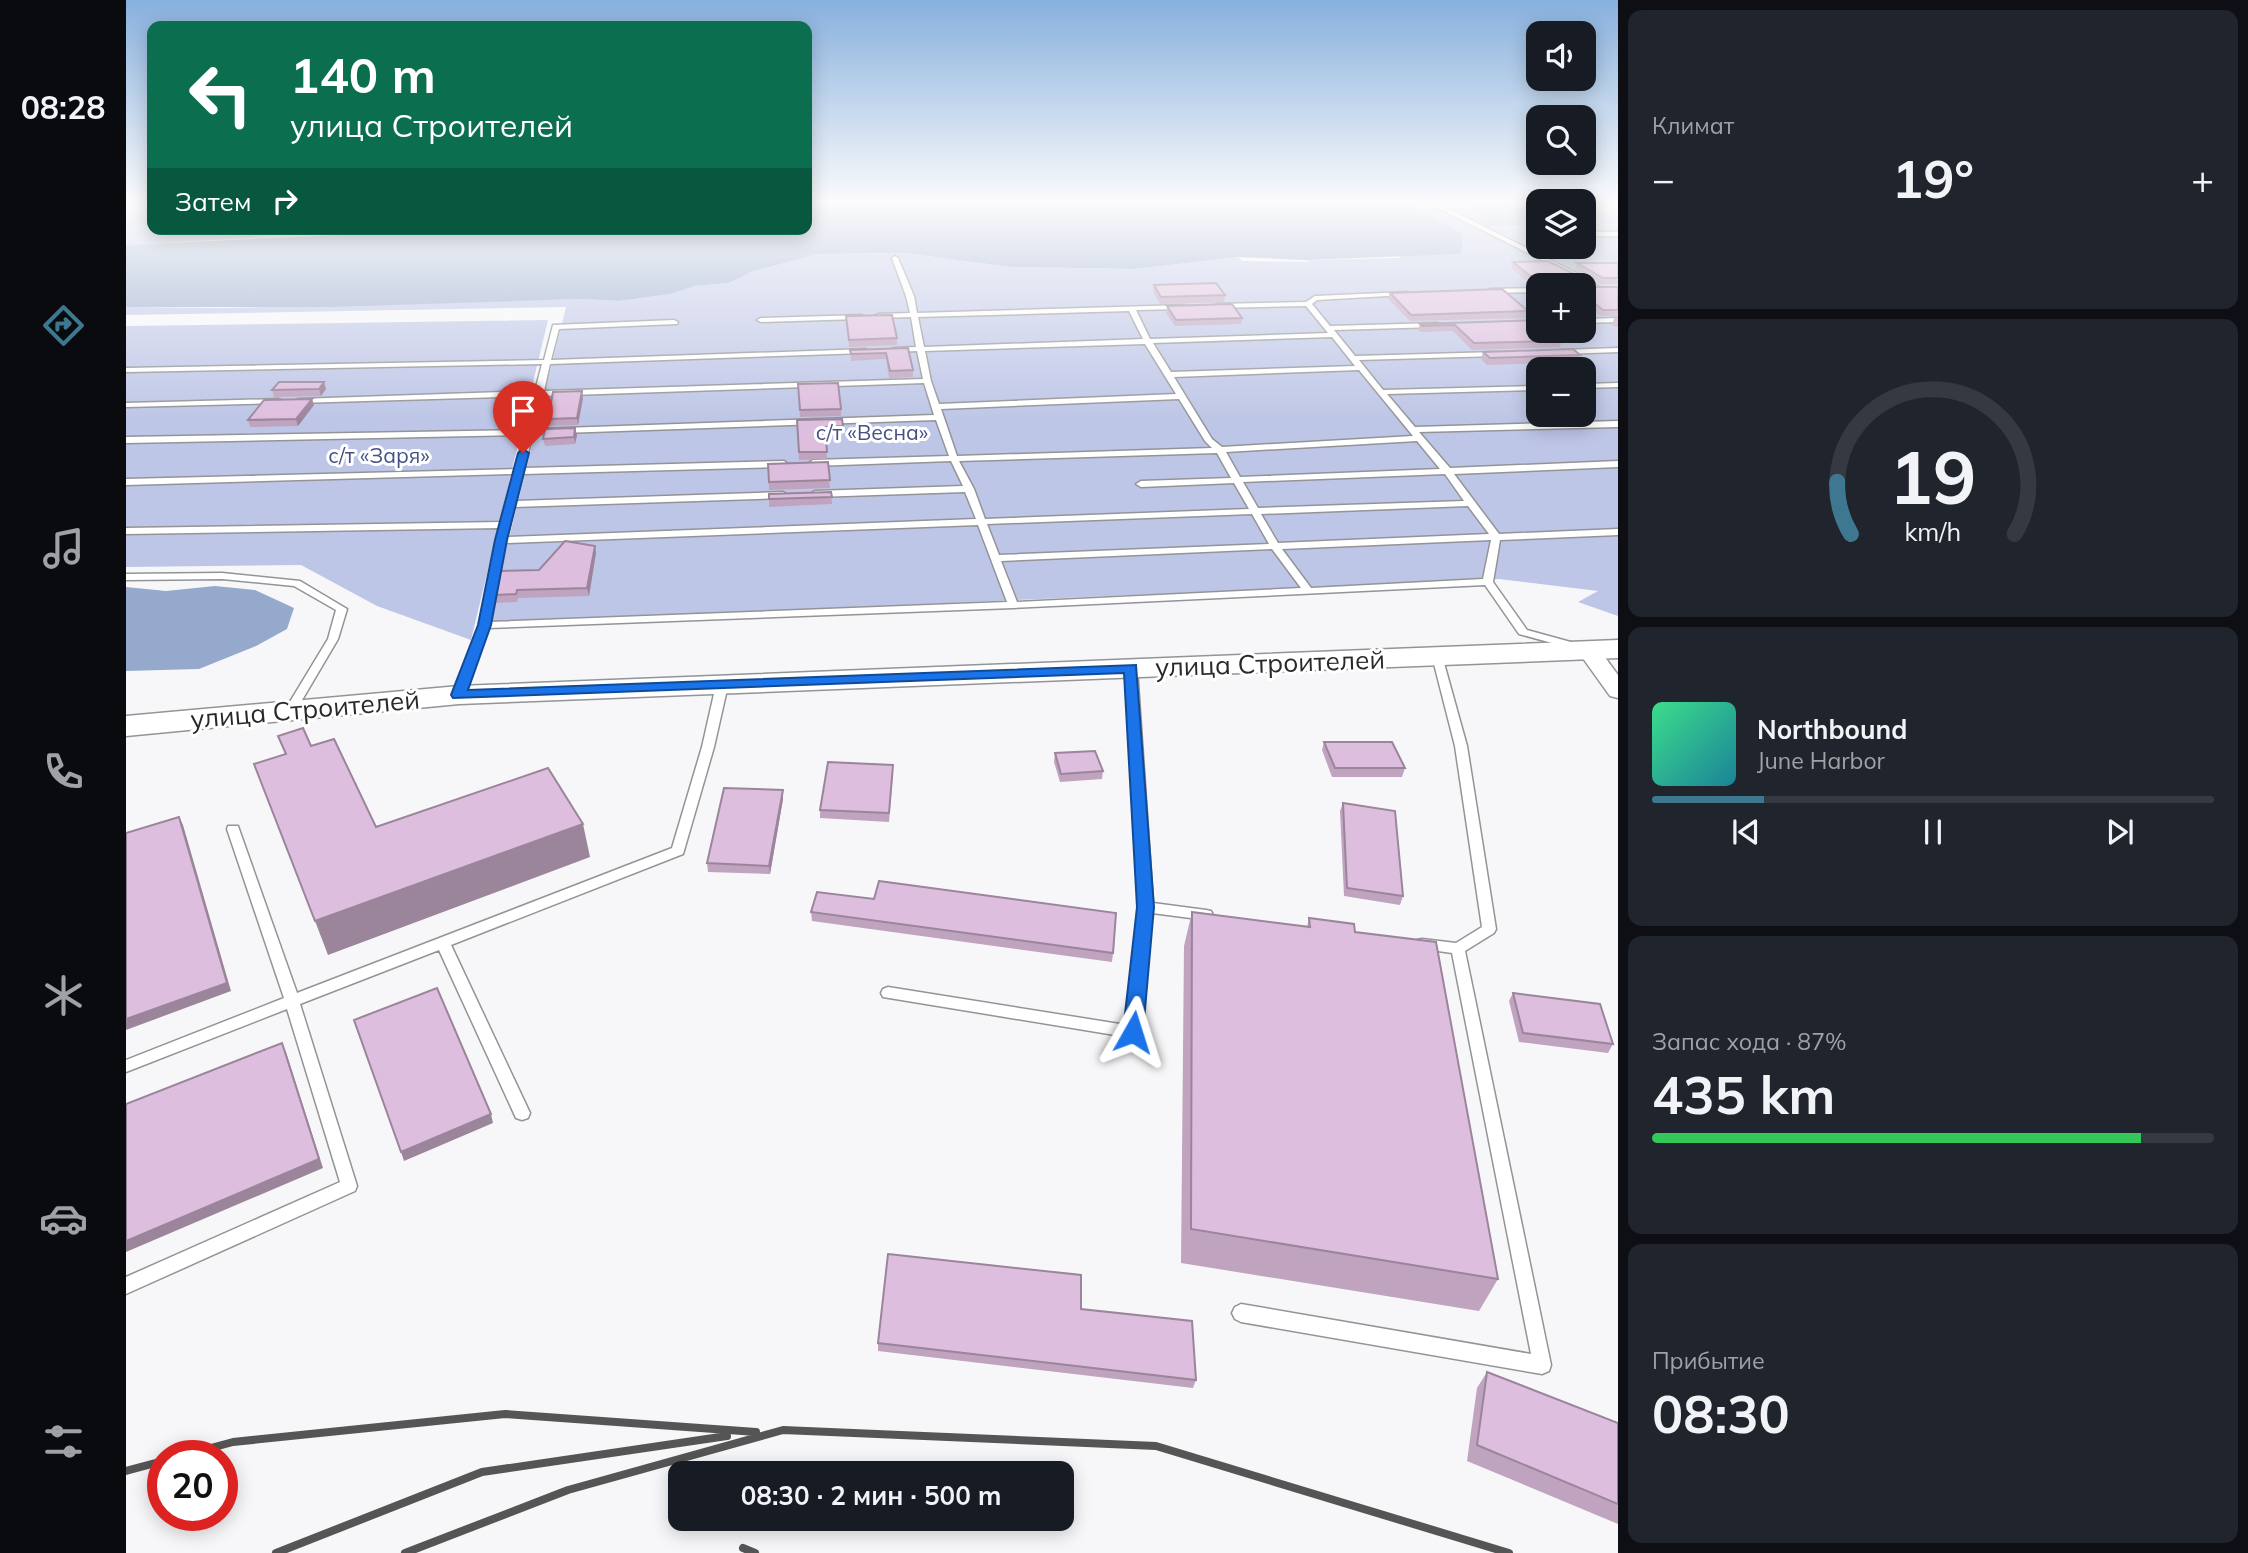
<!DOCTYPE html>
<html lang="ru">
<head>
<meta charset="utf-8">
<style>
  :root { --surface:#171b24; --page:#20242c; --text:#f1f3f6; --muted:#9ea1a6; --line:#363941; --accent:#3d7890 }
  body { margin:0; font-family:Mulish,sans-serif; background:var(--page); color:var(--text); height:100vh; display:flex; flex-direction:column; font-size:26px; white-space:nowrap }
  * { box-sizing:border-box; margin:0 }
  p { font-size:23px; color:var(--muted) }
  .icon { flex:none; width:38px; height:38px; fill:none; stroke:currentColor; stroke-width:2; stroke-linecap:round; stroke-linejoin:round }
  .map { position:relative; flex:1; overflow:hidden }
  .side { display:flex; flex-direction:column; gap:10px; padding:10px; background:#0d0f14; width:630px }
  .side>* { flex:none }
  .banner { position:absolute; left:21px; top:21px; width:665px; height:214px; border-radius:14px; box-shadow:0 4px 18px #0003; background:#0b6e4f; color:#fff; overflow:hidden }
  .controls { position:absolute; left:1400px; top:21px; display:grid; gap:14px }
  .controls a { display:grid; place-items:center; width:70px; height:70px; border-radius:14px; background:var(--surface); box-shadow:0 4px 18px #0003; font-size:35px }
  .speed { position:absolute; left:21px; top:1440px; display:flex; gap:14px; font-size:35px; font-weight:700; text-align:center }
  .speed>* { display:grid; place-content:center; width:91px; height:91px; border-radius:50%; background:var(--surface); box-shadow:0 4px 18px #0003; line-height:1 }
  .speed .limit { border:10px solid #d22; background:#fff; color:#111 }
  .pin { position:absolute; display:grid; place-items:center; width:60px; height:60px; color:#fff; margin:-72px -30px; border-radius:50% 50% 50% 0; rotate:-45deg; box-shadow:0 0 7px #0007 }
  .pin .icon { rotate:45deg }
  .me { position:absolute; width:77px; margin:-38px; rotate:6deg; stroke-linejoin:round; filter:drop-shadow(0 0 5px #0008) }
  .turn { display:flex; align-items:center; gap:24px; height:147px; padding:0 28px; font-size:32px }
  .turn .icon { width:91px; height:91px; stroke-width:2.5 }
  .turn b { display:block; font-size:49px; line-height:60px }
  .then { display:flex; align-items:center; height:66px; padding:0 28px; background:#0003; gap:14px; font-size:26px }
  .big { font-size:52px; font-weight:700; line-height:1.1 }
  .side .card { flex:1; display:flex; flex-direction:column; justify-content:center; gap:10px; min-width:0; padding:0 24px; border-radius:14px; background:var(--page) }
  .side .dial { align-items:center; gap:0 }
  .dial svg { height:182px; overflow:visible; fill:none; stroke:var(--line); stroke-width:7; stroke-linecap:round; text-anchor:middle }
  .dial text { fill:var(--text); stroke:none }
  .song { display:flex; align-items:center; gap:21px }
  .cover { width:84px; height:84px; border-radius:10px; background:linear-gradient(135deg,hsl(150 70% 55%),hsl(190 70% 35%)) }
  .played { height:7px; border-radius:4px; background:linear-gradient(90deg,var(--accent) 20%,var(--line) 20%) }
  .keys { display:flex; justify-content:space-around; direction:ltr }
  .heat { display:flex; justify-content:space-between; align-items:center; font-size:38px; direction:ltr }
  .charge { height:10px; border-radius:5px; background:linear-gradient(90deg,#34c759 87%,var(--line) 0) }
  .trip { position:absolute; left:542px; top:1461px; width:406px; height:70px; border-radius:14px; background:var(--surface); box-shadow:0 4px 18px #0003; font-weight:700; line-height:70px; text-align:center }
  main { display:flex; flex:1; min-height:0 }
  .tabs { display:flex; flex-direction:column; width:126px; justify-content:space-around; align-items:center; background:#090b0e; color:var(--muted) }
  .tabs .icon { width:49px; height:49px }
  .tabs .active { color:var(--accent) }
  .tabs b { font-size:32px; color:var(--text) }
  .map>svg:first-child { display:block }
  .green { fill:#bec6e7; fill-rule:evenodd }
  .water { fill:#95a9cc }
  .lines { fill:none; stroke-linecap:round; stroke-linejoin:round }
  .lane-casing { stroke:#939495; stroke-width:3 }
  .street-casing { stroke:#939495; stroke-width:3 }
  .secondary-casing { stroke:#939495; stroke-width:3 }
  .lane { fill:#fff; fill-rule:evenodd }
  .street { fill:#fff; fill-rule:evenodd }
  .secondary { fill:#fff; fill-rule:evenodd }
  .rail { stroke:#555556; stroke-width:8 }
  .wall { fill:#bfa3bf }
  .shaded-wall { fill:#9b859b }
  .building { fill:#debede; stroke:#9b859b; stroke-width:2 }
  .route { fill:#1a73e8; stroke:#114b97; stroke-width:2 }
  .labels { text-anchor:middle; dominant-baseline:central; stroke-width:6; stroke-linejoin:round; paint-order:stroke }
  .far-park-label { font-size:21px; fill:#475085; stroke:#fff }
  .street-label { font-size:26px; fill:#29292a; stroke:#fff }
</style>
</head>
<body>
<main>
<nav class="tabs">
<b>08:28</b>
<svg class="icon active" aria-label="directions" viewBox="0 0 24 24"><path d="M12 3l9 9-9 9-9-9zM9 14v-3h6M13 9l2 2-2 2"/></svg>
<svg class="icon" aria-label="music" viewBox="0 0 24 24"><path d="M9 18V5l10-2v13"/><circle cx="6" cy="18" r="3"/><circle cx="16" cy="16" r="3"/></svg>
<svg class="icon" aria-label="phone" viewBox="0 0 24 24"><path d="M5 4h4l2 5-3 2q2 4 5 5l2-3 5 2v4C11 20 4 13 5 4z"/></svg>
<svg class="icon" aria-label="climate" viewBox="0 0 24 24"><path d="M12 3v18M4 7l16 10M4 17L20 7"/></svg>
<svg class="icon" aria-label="car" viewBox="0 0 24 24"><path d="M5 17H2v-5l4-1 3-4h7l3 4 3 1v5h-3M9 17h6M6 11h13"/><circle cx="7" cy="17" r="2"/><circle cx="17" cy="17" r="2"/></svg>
<svg class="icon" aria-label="filters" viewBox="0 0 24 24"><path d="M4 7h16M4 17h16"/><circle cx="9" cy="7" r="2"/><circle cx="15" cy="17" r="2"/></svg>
</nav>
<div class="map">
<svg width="1492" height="1553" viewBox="0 0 1492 1553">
  <rect width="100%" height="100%" fill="#f7f7f9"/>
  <path class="green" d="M0 203H26V229H295L122 236 138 237 1 245Z
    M1277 203H1336L1359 215 1352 218 1408 220 1412 217V247H1458V210L1492 211V616L1452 602 1472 591 1373 579 362 623 440 307 0 315V307L97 308 456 299 493 301 545 294 569 286 603 283 628 271 692 254 779 253 884 267 1009 269 1112 257 1116 261 1185 262 1178 260 1274 258 1297 215ZM1412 285H1458V331H1412ZM1412 369H1458V415H1412Z
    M422 320 345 640 251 606 175 565 0 567V326Z"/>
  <path class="water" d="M681 203H1277L1337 234 1335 254 1178 260 1112 257 1009 269 884 267 779 253 692 254 628 271 603 283 569 286 545 294 493 301 456 299 204 307H0V245L348 229H681Z
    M1336 203H1412V217L1394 225 1361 226 1351 218 1358 214Z
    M89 586 129 590 168 608 161 629 130 646 73 669 0 671V587L40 591Z"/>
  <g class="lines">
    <g class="lane-casing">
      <path id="lane" d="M1302 203H1311L1464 280 1475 289 1470 290 1460 282Z
        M150 229H157L151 234 148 232Z
        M1458 232H1492V236H1458Z
        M769 256 772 258 788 296 791 313 1058 305V309H1055L1010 310 1024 339 1202 333 1180 306 1091 308 1087 306 1091 304 1180 302 1189 296 1281 292 1283 293 1279 295 1191 300 1186 304 1204 326 1311 323 1315 325 1311 327 1208 330 1229 356 1371 352 1375 354 1371 356 1233 360 1257 390 1412 386V390L1261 394 1289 427 1492 421V427L1293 432 1324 468 1492 461V467L1328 474 1373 534 1492 529V535L1374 540 1367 582 1401 630 1452 644 1453 646 1448 649 1393 634 1359 585 887 608 362 628 339 695 333 698 327 695 353 625 373 528 0 534V528L375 522 388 474 0 485V479L389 469 398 435 0 443V437L399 430 408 396 172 403 168 401 172 399 409 391 416 364 0 372V368L418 360 427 325 548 320 552 322 551 324 433 329 425 360 740 349 744 351 740 353 424 364 418 391 797 379 791 351 768 352 764 350 768 348 790 347 785 317 752 318 748 316 752 314 784 313 780 296 766 258ZM1003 311 1017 339 798 347 792 317ZM1206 337 1229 366 1045 372 1027 343ZM1019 344 1050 394 813 404 805 381 799 351ZM1233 370 1287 436 1096 447 1086 439 1048 377ZM798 383 808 415 408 429 416 396ZM1053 399 1079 441 1086 448 831 456 815 409ZM810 420 823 456 687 460 683 463 687 466 825 461 837 486 689 491 684 494 689 497 839 492 850 519 381 537 388 507 657 498 662 495 657 492 390 501 397 474 658 467 662 464 658 461 398 468 407 434ZM1291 441 1314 469 1114 477 1100 452ZM1091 453 1105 478 1015 481 1010 484 1015 487 1108 483 1123 509 859 519 848 489 833 461ZM1319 474 1338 501 1132 508 1117 482ZM1342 506 1363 534 1152 543 1135 514ZM1126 514 1143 544 873 555 861 524ZM852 525 881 602 364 622 379 543ZM1365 540 1357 579 1185 588 1156 549ZM1146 549 1175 588 891 602 875 561Z
        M1412 288V292L1364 293 1361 291 1364 289Z
        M736 315V319H733L635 322 631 320 635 318Z
        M1492 318V322L1458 323V319Z
        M1492 348V352L1435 354 1431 352 1435 350Z
        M1492 383V387L1458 388V384Z
        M153 399 157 401 156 403 0 407V403Z
        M96 573 174 581 221 609 212 639 169 712 165 713 159 710 202 639 210 610 168 586 96 579 0 580V574Z
        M1311 653 1316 656 1341 746 1370 929 1368 933 1339 951 1425 1365 1423 1371 1416 1374 1115 1322 1109 1319 1106 1313 1109 1307 1115 1304 1405 1354 1326 953 1291 948 1289 944 1291 940 1296 939 1330 943 1356 927 1329 746 1306 656Z
        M1005 665 1011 668 1027 903 1080 910 1085 911 1087 915 1085 919 1080 920 1026 913 1015 1032 1012 1036 1007 1038 757 997 755 993 757 989 762 987 1000 1025 1013 907 999 668Z
        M596 682 602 685 588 747 557 854 325 945 404 1113 402 1118 396 1120 390 1118 313 950 174 1004 231 1186 229 1191 0 1294V1277L214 1182 161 1009 0 1072V1060L158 998 101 829 102 826H112L113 829 171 993 546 848 576 747 590 685Z"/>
    </g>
    <g class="street-casing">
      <path id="street" d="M1462 643 1470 645 1492 675V698L1484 696 1451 650 1454 645Z"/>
    </g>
    <g class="secondary-casing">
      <path id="secondary" d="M1492 640V658L333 704 0 736V716L333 686Z"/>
    </g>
    <use href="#lane" class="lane"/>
    <use href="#street" class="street"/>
    <use href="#secondary" class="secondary"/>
    <path class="rail" d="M55 1456 107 1442 379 1414 630 1432
      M0 1471 37 1461
      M617 1548 629 1553
      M150 1553 356 1472 601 1436
      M279 1553 442 1490 657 1430 1030 1446 1383 1553"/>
  </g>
  <path class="wall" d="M1422 261 1458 279 1460 287H1492V316H1474L1458 303V285H1406L1385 268 1387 262Z
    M1451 263H1492V284H1475L1449 269Z
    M1028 285 1099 295 1098 302 1034 304 1027 292Z
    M1264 293 1402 311 1400 318 1284 321 1262 299Z
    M1041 306 1116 318 1115 324 1049 326 1040 313Z
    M720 316 771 338V345L723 347Z
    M1488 318H1492V327H1489L1486 325Z
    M1412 320 1436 341 1434 347 1346 350 1327 331 1295 332 1292 330 1294 324Z
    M782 348 787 370V377L763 378 760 359 725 361 724 350Z
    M1357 352 1454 355 1451 362 1361 365 1355 359Z
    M672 384 715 409V416L674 417Z
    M200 389 195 396 148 397 146 390Z
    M457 398 452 425 423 426 422 419Z
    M186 399 188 405 172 426 124 427 122 420Z
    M671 420 717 426V433L699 434 701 459 673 460Z
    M449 428 451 435 449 444 419 446 417 439Z
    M702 462 704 488 643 490 642 464Z
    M705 492 706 504 643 507V494Z
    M470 553 463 596 392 598 391 602 370 603 369 595 413 570Z
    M1198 742 1279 768 1276 777H1206L1196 750Z
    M929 753 977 771 976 779 934 782 928 762Z
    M767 773 763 822 694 818V810Z
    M657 790V799L644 874 582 872 581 863Z
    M1217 803 1277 896 1274 905 1218 896 1214 811Z
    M685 912 987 953 986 962 686 921Z
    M1066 912 1181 927 1183 918 1229 932 1372 1279 1353 1311 1055 1263 1058 946Z
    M1387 993 1487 1044 1482 1053 1393 1042 1383 1001Z
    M955 1309 1070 1380 1067 1388 752 1351V1343Z
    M1361 1372 1492 1423V1524L1341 1461 1351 1388Z"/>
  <path class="shaded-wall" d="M198 382 200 389 195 396 193 389Z
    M456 391 457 398 452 425 451 418Z
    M186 399 188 405 172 426 170 419Z
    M449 428 451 435 449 444 448 437Z
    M469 546 470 553 463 596 461 588Z
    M657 790V799L644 874 643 866Z
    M53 817 57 825 105 991 0 1030V1019Z
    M457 824 464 857 202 955 189 921Z
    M156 1043 160 1052 197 1168 0 1252V1241Z
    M365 1114 367 1123 278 1161 275 1152Z"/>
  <path class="building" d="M1422 261 1458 279 1460 287H1492V310H1477L1458 295V285H1416V280L1408 279 1387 262Z
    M1451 263H1492V278H1477Z
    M1090 283 1099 295 1035 297 1028 285Z
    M1376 289 1402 311 1285 315 1264 293Z
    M1106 304 1116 318 1050 320 1041 306Z
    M766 315 771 338 723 340 720 316Z
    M1412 320V331H1425L1436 341 1348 343 1329 325 1296 326 1294 324Z
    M782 348 787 370 764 371 760 353 725 354 724 350Z
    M1447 349 1454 355 1364 358 1357 352Z
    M153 382H198L193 389 146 390Z
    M712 383 715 409 674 410 672 384Z
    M456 391 451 418 422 419 427 392Z
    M186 399 170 419 122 420 138 400Z
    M716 419 717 426 699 427 701 452H673L671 420Z
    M449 428 448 437 417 439 419 429Z
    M702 462 704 480 643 482 642 464Z
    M705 492 706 497 643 499V494Z
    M439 541 469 546 461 588 391 590 390 594 369 595 373 571 413 570Z
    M177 728 185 746 208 739 250 827 422 768 457 824 189 921 128 764 160 754 152 736Z
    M1198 742H1266L1279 768H1209Z
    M969 751 977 771 935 774 929 753Z
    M702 762 767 765 763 813 694 810Z
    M598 788 657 790 643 866 581 863Z
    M1217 803 1269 811 1277 896 1221 888Z
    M53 817 101 983 0 1019V833Z
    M753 881 990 913 987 953 685 912 691 892 748 899Z
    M1066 912 1184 927 1183 918 1228 924 1229 932 1310 942 1372 1279 1065 1229Z
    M311 988 365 1114 275 1152 228 1020Z
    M1387 993 1474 1004 1487 1044 1397 1033Z
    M156 1043 193 1159 0 1241V1104Z
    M762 1254 955 1275V1309L1066 1321 1070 1380 752 1343Z
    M1361 1372 1492 1423V1504L1351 1445Z"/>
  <linearGradient id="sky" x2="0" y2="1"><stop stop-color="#87b0dd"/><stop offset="0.48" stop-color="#fbfbfc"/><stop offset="1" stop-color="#fbfbfc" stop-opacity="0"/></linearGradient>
  <rect width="1492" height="421" fill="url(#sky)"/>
  <path class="route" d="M397 449 403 453 381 540 365 625 342 690 1010 665 1028 907 1017 1032 1014 1038 1007 1040 1000 1038 997 1032 1011 907 998 673 327 698 325 695 352 625 369 540 392 453Z"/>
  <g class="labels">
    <g class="far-park-label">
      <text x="746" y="432">с/т «Весна»</text>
      <text x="253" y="455">с/т «Заря»</text>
    </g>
    <g class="street-label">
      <text transform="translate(1144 663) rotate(-2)">улица Строителей</text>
      <text transform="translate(179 709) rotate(-5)">улица Строителей</text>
    </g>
  </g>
</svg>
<div class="controls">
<a><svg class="icon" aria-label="sound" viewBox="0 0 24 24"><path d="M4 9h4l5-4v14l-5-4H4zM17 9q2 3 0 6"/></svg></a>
<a><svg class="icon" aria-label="search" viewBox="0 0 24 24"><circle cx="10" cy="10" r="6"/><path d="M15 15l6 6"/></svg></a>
<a><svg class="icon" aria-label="layers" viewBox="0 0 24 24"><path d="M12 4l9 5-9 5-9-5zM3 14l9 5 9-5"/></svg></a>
<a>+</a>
<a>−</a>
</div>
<div class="speed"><div class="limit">20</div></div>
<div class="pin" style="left:397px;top:453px;background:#d93025"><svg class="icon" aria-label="arrive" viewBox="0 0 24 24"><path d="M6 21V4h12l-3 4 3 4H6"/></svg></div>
<svg class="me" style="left:1007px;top:1032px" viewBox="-20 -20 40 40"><path d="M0-17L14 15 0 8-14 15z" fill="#1a73e8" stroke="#fff" stroke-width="4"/></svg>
<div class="trip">08:30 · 2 мин · 500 m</div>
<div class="banner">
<div class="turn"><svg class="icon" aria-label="left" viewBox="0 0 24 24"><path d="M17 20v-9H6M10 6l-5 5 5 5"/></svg><div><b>140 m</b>улица Строителей</div></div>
<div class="then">Затем<svg class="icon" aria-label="right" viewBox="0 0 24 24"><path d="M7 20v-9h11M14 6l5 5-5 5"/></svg></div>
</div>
</div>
<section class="side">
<div class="card"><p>Климат</p>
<div class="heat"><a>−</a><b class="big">19°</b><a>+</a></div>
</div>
<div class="card dial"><svg viewBox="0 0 100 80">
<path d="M14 69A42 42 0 1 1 86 69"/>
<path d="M14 69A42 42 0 0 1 8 46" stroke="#3d7890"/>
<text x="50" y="56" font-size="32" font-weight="700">19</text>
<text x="50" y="72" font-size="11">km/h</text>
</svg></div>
<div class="card">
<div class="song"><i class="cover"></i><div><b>Northbound</b><p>June Harbor</p></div></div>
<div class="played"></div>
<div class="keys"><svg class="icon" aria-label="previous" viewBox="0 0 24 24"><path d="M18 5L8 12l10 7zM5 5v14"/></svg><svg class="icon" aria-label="pause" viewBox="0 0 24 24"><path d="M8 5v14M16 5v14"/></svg><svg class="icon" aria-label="next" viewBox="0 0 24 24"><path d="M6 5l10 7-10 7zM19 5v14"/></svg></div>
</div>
<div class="card"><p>Запас хода · 87%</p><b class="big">435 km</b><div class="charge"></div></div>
<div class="card"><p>Прибытие</p><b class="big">08:30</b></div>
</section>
</main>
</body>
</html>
